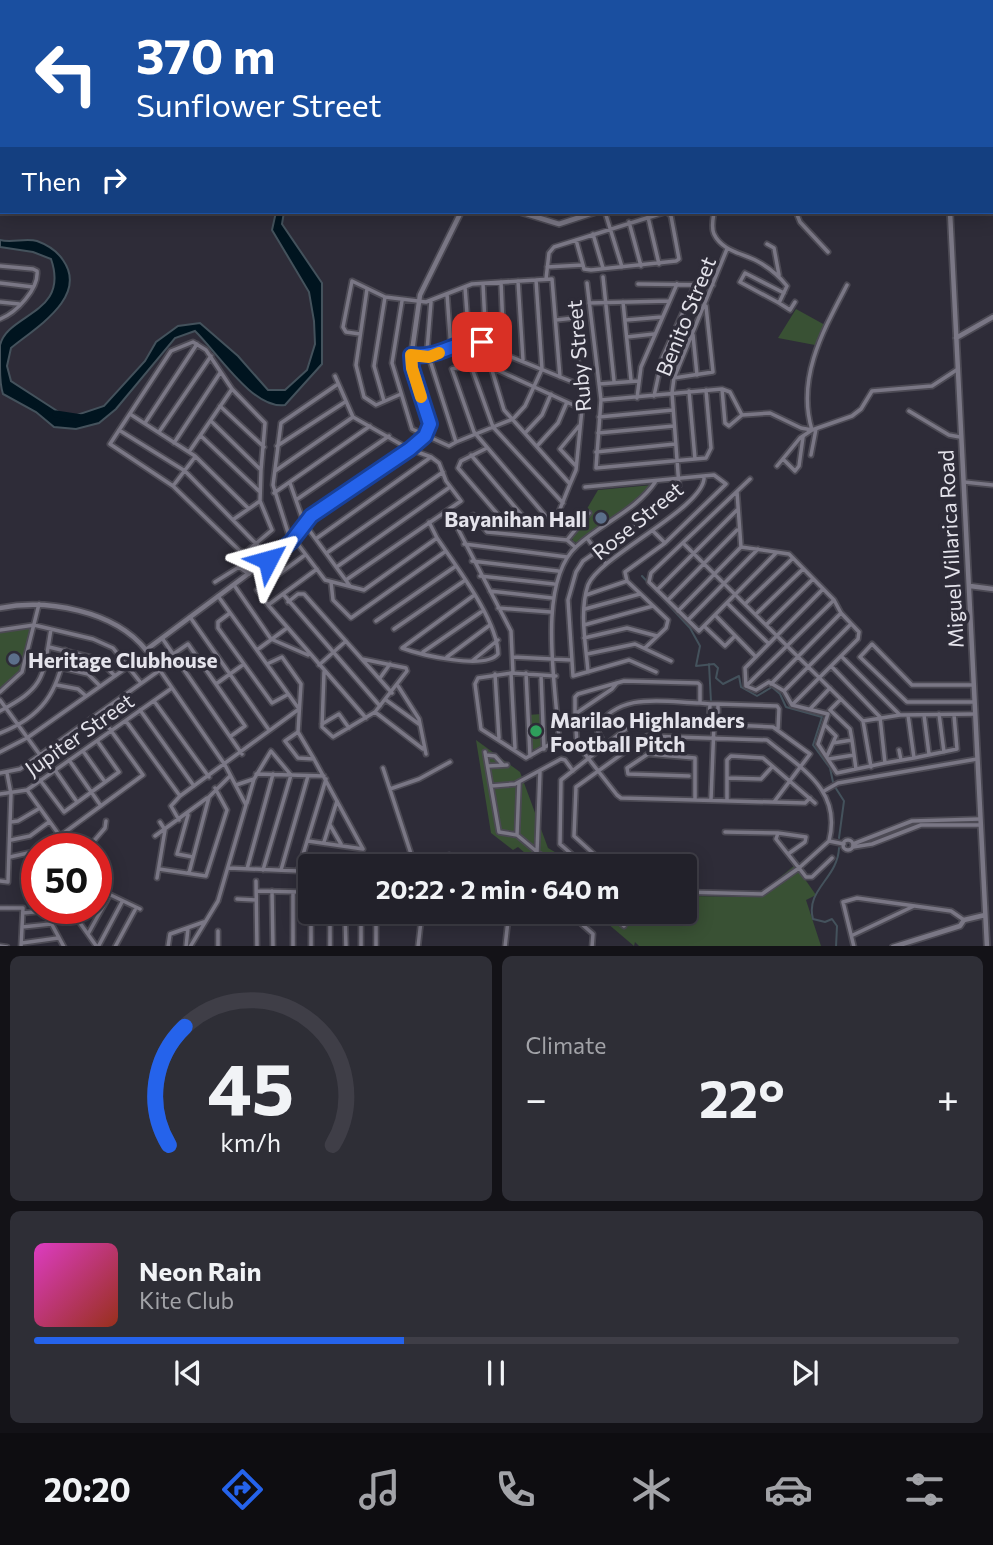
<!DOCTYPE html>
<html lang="en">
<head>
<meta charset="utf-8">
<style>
  :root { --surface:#22212a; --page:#2e2e36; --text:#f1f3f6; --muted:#a2a3a8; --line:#3f3e47; --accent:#2563eb }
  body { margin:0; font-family:Commissioner,sans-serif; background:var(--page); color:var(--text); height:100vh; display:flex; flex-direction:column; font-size:26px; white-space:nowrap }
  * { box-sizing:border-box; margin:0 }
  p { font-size:23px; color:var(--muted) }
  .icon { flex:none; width:38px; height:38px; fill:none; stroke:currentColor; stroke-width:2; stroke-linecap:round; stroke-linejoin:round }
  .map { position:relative; height:946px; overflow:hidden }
  .side { display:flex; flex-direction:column; gap:10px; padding:10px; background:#131217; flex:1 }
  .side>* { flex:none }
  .guide { position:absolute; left:0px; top:0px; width:994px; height:214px; box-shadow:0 4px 18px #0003,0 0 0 2px var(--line); background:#1a4fa0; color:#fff; overflow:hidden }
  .speed { position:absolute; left:21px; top:833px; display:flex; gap:14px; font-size:35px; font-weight:700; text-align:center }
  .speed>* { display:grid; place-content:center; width:91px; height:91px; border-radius:50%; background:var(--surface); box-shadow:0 4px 18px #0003,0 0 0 2px var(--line); line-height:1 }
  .speed .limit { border:10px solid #d22; background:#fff; color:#111 }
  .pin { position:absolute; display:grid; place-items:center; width:60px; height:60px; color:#fff; margin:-30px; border-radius:14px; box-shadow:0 4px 10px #0006 }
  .me { position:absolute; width:77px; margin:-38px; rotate:51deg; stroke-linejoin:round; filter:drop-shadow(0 0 5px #0008) }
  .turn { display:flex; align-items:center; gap:24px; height:147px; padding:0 21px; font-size:32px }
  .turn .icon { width:91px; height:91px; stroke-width:2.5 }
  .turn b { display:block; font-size:49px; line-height:60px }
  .then { display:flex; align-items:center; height:66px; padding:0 21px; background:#0003; gap:14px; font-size:26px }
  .big { font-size:52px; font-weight:700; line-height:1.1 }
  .side .card { flex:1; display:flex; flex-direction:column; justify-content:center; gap:10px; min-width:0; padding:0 24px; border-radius:10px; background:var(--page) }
  .side .dial { align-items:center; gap:0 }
  .dial svg { height:182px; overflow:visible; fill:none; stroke:var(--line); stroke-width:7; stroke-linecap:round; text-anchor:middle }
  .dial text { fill:var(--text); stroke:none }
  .song { display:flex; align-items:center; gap:21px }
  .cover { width:84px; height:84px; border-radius:10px; background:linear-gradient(135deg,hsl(310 70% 55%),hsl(10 70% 35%)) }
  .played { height:7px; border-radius:4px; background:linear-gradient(90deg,var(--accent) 40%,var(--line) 40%) }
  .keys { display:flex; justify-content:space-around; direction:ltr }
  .heat { display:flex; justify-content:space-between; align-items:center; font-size:38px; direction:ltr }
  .side .tiles { flex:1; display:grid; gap:10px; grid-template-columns:1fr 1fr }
  .card:last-child { grid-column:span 2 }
  .trip { position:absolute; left:298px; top:854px; width:399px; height:70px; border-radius:7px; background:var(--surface); box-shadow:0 4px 18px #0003,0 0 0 2px var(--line); font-weight:700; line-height:70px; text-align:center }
  .dock { display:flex; height:112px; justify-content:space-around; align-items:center; background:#0e0d11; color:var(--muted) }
  .dock .icon { width:49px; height:49px }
  .dock .active { color:var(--accent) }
  .dock b { font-size:32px; color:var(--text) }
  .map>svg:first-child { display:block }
  .green { fill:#395134 }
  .water { fill:#00141f; stroke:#44525c; stroke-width:2 }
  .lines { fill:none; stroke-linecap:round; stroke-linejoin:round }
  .stream { stroke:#44525c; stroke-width:2 }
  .river { stroke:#00141f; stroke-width:7 }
  .street-casing { stroke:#4c4a54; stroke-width:7 }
  .secondary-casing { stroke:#4c4a54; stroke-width:8 }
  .street { stroke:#7a7785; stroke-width:3.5 }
  .secondary { stroke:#7a7785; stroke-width:4.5 }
  .route-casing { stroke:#184099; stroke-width:18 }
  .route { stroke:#2563eb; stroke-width:12 }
  .slow { stroke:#f59e0b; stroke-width:12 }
  .service-dot { fill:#5c6f8a; stroke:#2e2c38; stroke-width:2.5 }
  .leisure-dot { fill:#2e9e5b; stroke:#2e2c38; stroke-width:2.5 }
  .labels { text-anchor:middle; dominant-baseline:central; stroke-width:7; stroke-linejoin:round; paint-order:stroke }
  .street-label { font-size:21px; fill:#e4e3eb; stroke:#2e2c38 }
  .poi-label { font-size:21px; font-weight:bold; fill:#e4e3eb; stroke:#2e2c38; text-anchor:start }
</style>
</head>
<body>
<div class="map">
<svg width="993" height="947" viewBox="0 0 993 947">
  <rect width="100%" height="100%" fill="#2e2c38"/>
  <path class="green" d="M796 309 825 325 815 345 778 338Z
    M652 485C636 511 601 525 577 543L573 541 571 536 598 490Z
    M31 627 21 673 0 689V632Z
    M541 714 543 747 531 750 528 715Z
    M476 740 520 772 548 848 579 866H540L518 847 513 850 491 833Z
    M795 865 816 895 806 900 821 946 640 947 635 942 634 946 594 912H684V896L756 897Z"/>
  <path class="water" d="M276 212H284L282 224 322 283V364L285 405C253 410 217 352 195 331L175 338 116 409 99 423 76 429 54 427 36 412 3 394C0 385 0 377 0 367 0 360 0 351 0 345 8 313 70 314 51 259L33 252 0 247V240C11 243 26 238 37 241 48 245 57 251 63 260 89 297 35 328 11 348L7 366 11 381 68 418 104 406 145 361 156 342 178 326 200 323 238 356 268 390H285L307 370 315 344 314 321 309 292 272 230Z"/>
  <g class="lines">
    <path class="stream" d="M642 576 690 628 700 646 696 666 714 664 718 668 716 678 723 684 739 676 741 687 757 696 772 687 780 694 786 707 822 717 813 745 830 768 833 782
      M709 664 711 702
      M835 787 844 801 839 838
      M836 947 837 926 832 919 825 922 813 919C805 890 838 878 839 848"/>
    <path class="river" d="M721 2V0
      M56 414 82 418"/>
    <g class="street-casing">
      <path id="street" d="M80 0 83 2
        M284 0 287 2
        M324 0 327 2
        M478 0 479 2
        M496 0V2
        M510 0 511 2
        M525 0V2
        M540 0V2
        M555 0V2
        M570 0V2
        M583 0 584 2
        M599 0 600 2
        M614 0V2
        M629 0V2
        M644 0V2
        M658 0V2
        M673 0 674 2
        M858 0V2
        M253 2 256 0
        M686 2 693 0
        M992 21 993 20
        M992 41H993
        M992 51 993 52
        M992 83 993 85
        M992 93H993
        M992 99H993
        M605 212 622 267
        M714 212C713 219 711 228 714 234 722 251 742 253 757 261 768 267 779 276 787 286L779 303 790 310 795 302
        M796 212 800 222 828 252
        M648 217 659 264
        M629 222 641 266
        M593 234 603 268
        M576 240 583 265
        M767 244 774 248 779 275
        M0 266 33 269 37 271C39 289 16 313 0 319
        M547 267 583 265 584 269 591 270 676 261 679 259 671 216 667 212
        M603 277 614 381
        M546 279 549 253 554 247 666 212
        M518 281 523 360
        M501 282 504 352
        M0 283 33 287
        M587 283 601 400 596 468 706 458 711 448 706 390
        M483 284 486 344
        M638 284 713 285
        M465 287 469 340
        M367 289 356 365 364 397 376 405 401 394
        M447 294 451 349
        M402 301 392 363 412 429 449 446 456 442 427 351 431 302
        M0 302 19 304
        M623 302 631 380
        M589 303 669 301
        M779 303 740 282 745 273 784 293
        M626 320 662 317
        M360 334 346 332 343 327 352 281 385 297 426 302 472 284 552 279 560 377
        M693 335 697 375
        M627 337 654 334
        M412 355 429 357 472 341 580 385 574 318 556 320
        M470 363 493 427 563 503
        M335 376 353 417 409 449 431 457 439 463 446 481 461 501 346 580
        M674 378 713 372 706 306
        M599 384 638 381
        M722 389 730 392 742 415 729 426 725 423Z
        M689 391 695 459
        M654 396 662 359 696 283
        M637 398 641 367 677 284
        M601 400 722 389
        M384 401 374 366 385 297
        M220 406 264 447
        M909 411 949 435 960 437
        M130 414 195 456 248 508
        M742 415 770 413 801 428 812 430 852 416 861 409 872 391 932 386 958 369
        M599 417 673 410
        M211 421 261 470 260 501 272 530 246 552 240 551 173 486 110 444 171 351 193 342 206 350 232 389 265 423 261 470
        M145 423 197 344
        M119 430 185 471 270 558
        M159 432 211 356
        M526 432 542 415 551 394
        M598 433 674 426
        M201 436 259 491
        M456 442 513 419 525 406 542 369 536 280
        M174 443 220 373
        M277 446 345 402
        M537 446 558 423 567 402
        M487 448 461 461 458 468 501 518 556 519 570 484 504 410 491 367
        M189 452 232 389
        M596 452 675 444
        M471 455 526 520
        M811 455 816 429
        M783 459 795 471 799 466 803 437
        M575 465 560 449 579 426
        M777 466 800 438 812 430C796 378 824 329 847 285
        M275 471 353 417
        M750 479 651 573 649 582 699 631 776 553
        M964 482 993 485
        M290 483 304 523 350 586
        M173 486 195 457
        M585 487 714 475 726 484 665 543 625 572 627 581 668 620 666 628 646 647
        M737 492 741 547 789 554 834 600 841 613 859 632 858 639 792 705
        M274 493 370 426
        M296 500 389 436
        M234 519 260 501
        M550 521 474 432 452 369 480 362 582 409 576 470 570 484
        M654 532 665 543
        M317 538 431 457
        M437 538C456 566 498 621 498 654 485 670 421 655 402 648L473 596
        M587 538 606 564
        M294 539 325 580 364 590 437 538 429 522
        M291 542 273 485 281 423 338 384
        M464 544 567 557
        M684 544 863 721 900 715 975 714
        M575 547 567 540 589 513
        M261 548 268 560
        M328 552 443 472
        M305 555 257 590 268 605 317 569
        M472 561 558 571
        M338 566 450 487
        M480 576 554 584
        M215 582 239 567 249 574
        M331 582 333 600 351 618 446 551
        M234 585 271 639 308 655
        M823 589 745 668 746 686 756 690 769 682 784 691 792 705 828 714 818 744 837 773 885 763
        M657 590 737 510
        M490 591 552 598
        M283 594 380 706
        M586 595 627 581
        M668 600 737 530
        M288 602 298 594H304L392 693
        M727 603 768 643
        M745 604 793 558
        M268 605 366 718
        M498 608 551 612
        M585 609 640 594
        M678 611 741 547
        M230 613 218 622V628L272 703 287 695
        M756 614 803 569
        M715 615 756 657
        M190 617 269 730
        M688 620 758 549
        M376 621 456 566
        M584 625 653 606
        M766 625 813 579
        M704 626 725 646 735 636
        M394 629 464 581
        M0 630 34 625 93 639 113 648 141 683
        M162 638 242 754
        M584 638 627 628 657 636
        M49 647 98 659 115 676
        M146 650 225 765 246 805 218 901 190 947
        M257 650 287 628
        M423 652 481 612
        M587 654 635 644 671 661
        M172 655 188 644 245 726 231 736
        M841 656 900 715
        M447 657 490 625
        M513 657 571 660
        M472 661 498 640
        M267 664 282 657 301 684 298 732
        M319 665 346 641
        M831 666 880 717 885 763 914 758 908 715
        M62 668 88 674 100 686
        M324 672 322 727 333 737 375 712 407 671 406 668 362 659
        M588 672C586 645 579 612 588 585 599 556 708 506 704 476
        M656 672 629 660 573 676 568 600 576 572 583 561 643 519 679 486 672 393 674 378 727 249
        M511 673 515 748
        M513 673 511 631 456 525 473 515 487 532 567 540
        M526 673 530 756
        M495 674 499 738
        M541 675 544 749
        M556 676 511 673 478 678 475 684 481 729 526 758 559 739C556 688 536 582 577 546 603 522 636 511 656 481
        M380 678 390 664
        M617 683 612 689 575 714 577 744 617 795 621 798 695 800V758L648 754 627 768 628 774 689 776
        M216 684 244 664
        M771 684 841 613
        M57 685 78 689 86 696
        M974 685H912L872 644 860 657 907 702H974
        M398 686 419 719 426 754
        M746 686 834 600
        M784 691 850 625
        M0 692 22 672 39 604
        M0 700 40 755
        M386 700 419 724
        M154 701 209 777
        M718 704H710L709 724 773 727 810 754 774 802
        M810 709 830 688
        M831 709 841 699
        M140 710 194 786
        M830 710 850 729 852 740 833 743
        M0 711C45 687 43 678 51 629
        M375 712 423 749
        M575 714V697L578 694 624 681 698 683 700 685V703L710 704
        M939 714 944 752
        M924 715 929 754
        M126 721 180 796
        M863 721 871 767
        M322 724 339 714 349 728
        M718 724V704L777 706 779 709 778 729
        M825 725 836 736 827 756
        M298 732 314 759 298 758 285 741Z
        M0 733C42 717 58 692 65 650
        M852 740 856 769
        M605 745 596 728C620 691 663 702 700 703
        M899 750 901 760
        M83 751 105 782
        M0 752 27 738 129 666
        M485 752 499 832 517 835 554 866
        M486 755 495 756 503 765
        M914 758 957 749 954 715
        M314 759 363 849
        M829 759 854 755
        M69 760 101 806
        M488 766 507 765
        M383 768 415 866
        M55 770 77 802
        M0 773 20 769 160 670
        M256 774 324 776
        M727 778 761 779 772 767
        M40 780 64 812 119 772 98 742
        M236 785 254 779
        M491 786 515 784 561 759 565 760 573 771
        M390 789 419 779 450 762
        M27 790 60 836
        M824 791 838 783 977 759
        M0 794 27 790 172 688
        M695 800 805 803 810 798
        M711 800 714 724
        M727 801V760L731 756 763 758 815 803
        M247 803 254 779 271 751 291 775 263 870
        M188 815 177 854 193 857
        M179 820 171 806 180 796 299 709 218 596
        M11 822 18 821 40 808
        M330 825 341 844
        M778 833 806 837 805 842 788 854
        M517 835 519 783
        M155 836 207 798
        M11 840 30 836 49 822
        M843 845a5 5 0 1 1 10 0a5 5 0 1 1-10 0Z
        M308 841 363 849
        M829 841 844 844
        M324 842 337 801
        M853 844 912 821 980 819
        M853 847 872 844 921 825H980
        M42 849 143 775 99 714
        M87 849 105 828 106 821
        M537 852 540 771
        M10 857 37 851
        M417 866 449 855
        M585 866 560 844 561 780 636 721 709 724
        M586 866 594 855
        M607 866 574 836 576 787 647 736 767 740C802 769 842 790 829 841L799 868 806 877H812L832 858
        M229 868 298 871 326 779
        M159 869 206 876 227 810 215 788
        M247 869 273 774
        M281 870 308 776
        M189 873 209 797 230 776
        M157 878 165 830 160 822
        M0 881 8 882 11 794 7 773
        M256 881 257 947
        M96 888 140 909
        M257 891 300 892
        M272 891 273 947
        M684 892 762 894 799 868 776 839 778 833 725 832
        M308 893H310
        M237 899 256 900
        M0 908H23L21 947
        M43 908 64 947
        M85 908 80 923 97 947
        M311 912V947
        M330 912V947
        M345 912 346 947
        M361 912V947
        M376 912V947
        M568 912 593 934 592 947
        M607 912 624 926
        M23 913 44 911
        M22 927 51 924
        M218 931V947
        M88 934 109 896
        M853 935 914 906
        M22 943 58 938
        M0 946 7 947
        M98 947 122 902
        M115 947 135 910
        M168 947 170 934 204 922
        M186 947 188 928
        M293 947V892
        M418 947 422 912
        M505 947 509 912
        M854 947 843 902 857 898 951 911 964 920"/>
    </g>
    <g class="secondary-casing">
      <path id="secondary" d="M929 0 930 2
        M520 212 559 224 596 212
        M950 212 987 947
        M956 338 993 317
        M970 586 993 589
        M0 608C47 599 114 610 146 650L291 542 306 520 409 449 430 427 411 358 420 295 461 212
        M893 947 960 926 964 920 985 915"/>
    </g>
    <use href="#street" class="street"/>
    <use href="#secondary" class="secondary"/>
  </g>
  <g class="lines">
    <g class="route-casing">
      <path id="route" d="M268 560 291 542 311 516 410 449 425 436 430 424 412 368 411 355C441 359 457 338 482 342"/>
    </g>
    <use href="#route" class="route"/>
    <path class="slow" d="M421 397 412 368 411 355 429 357 439 353"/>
  </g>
  <g class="service-dot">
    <circle cx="601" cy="518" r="7"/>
    <circle cx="14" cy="659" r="7"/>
  </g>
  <circle class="leisure-dot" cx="536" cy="731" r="7"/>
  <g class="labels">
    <g class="street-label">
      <text transform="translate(685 316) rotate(-68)">Benito Street</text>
      <text transform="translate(578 356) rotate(-95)">Ruby Street</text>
      <text transform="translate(637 520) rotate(-39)">Rose Street</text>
      <text transform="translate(950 549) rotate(-93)">Miguel Villarica Road</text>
      <text transform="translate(79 734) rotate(-35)">Jupiter Street</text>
    </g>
    <g class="poi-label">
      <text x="587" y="518" text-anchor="end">Bayanihan Hall</text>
      <text x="28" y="659">Heritage Clubhouse</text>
      <text x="550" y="719">Marilao Highlanders<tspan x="550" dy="24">Football Pitch</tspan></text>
    </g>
  </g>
</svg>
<div class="speed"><div class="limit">50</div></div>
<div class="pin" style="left:482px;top:342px;background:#d93025"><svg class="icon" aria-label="arrive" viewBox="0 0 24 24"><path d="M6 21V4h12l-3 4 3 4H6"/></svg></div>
<svg class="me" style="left:268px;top:560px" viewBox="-20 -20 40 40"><path d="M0-17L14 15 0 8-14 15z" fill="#2563eb" stroke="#fff" stroke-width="4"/></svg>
<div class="trip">20:22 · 2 min · 640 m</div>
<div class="guide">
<div class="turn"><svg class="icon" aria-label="left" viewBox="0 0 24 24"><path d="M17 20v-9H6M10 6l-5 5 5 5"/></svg><div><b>370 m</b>Sunflower Street</div></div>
<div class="then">Then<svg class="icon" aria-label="right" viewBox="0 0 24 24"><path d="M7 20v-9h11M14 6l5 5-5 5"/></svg></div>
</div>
</div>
<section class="side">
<div class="tiles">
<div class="card dial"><svg viewBox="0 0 100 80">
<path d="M14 69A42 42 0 1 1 86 69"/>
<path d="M14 69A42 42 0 0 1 21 17" stroke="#2563eb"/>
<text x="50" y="56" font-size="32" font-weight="700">45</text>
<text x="50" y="72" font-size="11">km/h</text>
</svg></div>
<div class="card"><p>Climate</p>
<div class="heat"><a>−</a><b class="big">22°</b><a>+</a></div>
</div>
<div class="card">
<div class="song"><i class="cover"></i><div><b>Neon Rain</b><p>Kite Club</p></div></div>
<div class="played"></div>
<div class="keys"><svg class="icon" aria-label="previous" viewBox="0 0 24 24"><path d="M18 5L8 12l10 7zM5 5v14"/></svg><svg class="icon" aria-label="pause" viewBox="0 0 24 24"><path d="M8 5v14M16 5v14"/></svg><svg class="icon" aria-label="next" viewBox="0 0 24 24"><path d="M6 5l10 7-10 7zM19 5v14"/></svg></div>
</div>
</div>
</section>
<nav class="dock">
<b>20:20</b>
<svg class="icon active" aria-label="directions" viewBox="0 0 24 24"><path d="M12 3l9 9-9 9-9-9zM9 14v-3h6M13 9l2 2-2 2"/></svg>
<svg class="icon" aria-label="music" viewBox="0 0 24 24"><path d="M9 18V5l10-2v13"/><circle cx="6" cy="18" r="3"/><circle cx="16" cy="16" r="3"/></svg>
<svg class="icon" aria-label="phone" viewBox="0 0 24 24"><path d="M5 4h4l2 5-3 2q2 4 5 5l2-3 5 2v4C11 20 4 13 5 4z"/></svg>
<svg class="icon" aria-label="climate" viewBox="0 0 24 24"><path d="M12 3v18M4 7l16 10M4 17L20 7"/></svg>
<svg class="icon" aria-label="car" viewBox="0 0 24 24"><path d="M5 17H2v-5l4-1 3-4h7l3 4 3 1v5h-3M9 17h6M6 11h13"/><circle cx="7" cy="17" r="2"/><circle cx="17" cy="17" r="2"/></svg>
<svg class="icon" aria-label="filters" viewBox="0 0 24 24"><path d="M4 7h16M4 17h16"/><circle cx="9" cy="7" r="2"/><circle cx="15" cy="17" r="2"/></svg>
</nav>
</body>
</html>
